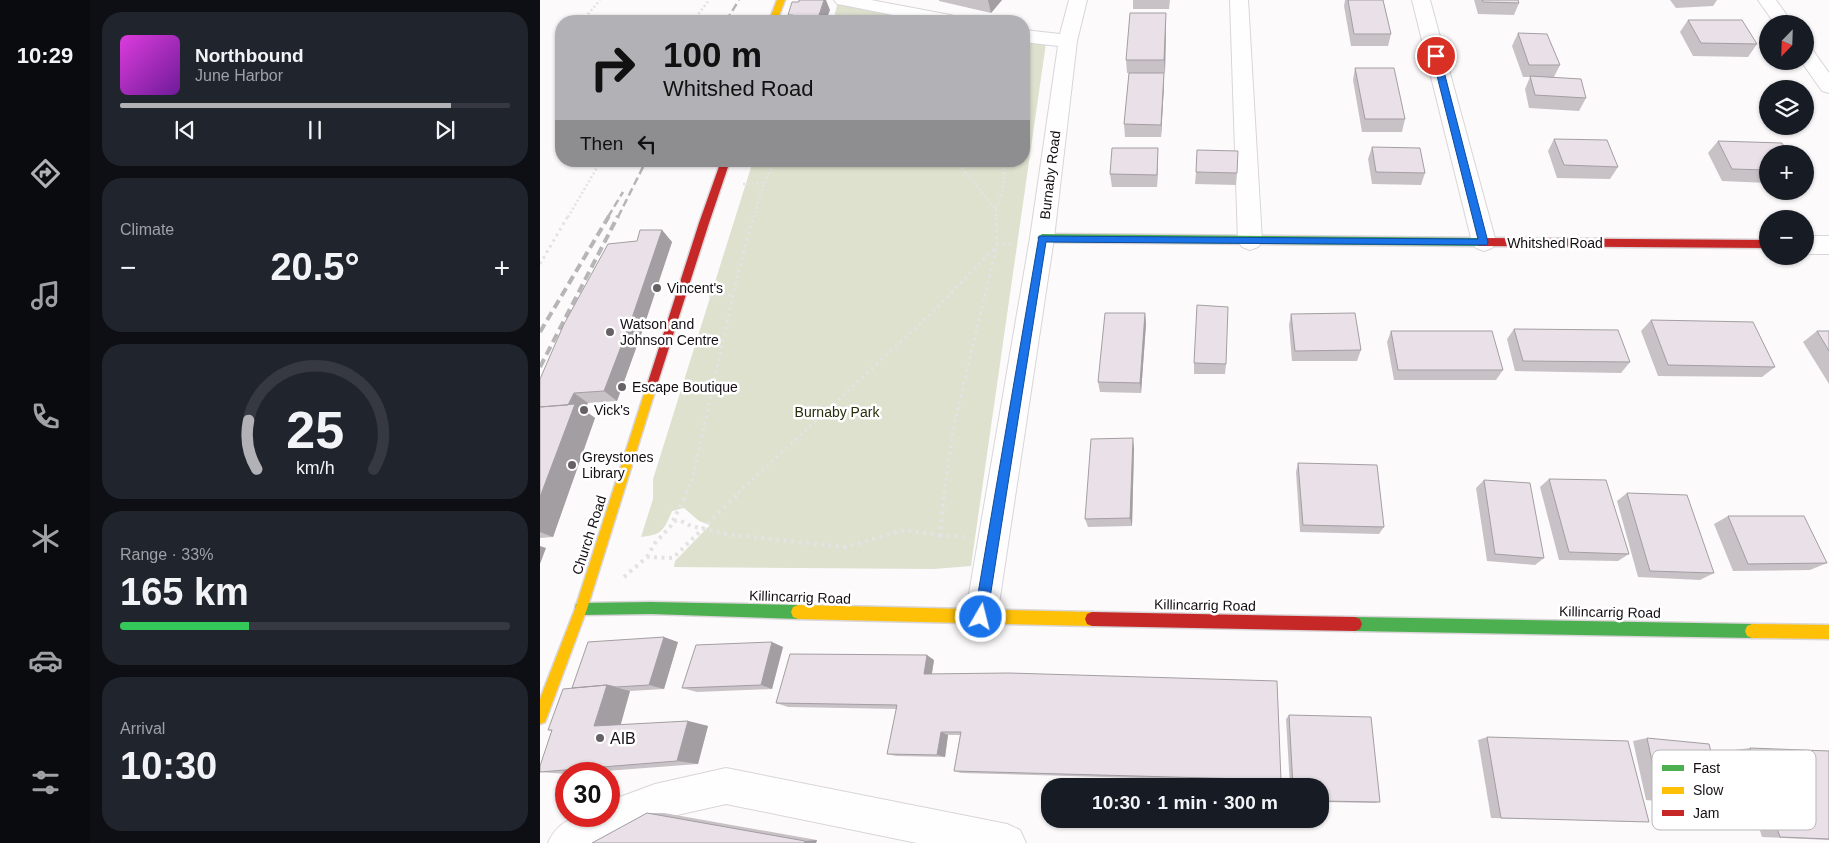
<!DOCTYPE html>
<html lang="en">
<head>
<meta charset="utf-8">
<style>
  :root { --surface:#171b24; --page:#20242c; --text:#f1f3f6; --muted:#9ea1a6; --line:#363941; --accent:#b2b1b5 }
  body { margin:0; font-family:Helvetica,sans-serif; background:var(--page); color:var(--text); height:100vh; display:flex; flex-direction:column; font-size:19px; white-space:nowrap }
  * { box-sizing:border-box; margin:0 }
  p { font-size:16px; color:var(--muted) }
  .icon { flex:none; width:28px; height:28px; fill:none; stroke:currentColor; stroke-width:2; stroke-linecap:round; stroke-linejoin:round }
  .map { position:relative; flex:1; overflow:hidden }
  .panel { display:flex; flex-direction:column; gap:12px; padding:12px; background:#0d0f14; width:450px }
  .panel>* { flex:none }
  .banner { position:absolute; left:15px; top:15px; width:475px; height:152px; border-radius:20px; box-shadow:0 1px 4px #0004; background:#b2b1b5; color:#111; overflow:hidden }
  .needle { width:32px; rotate:203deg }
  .buttons { position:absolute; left:1219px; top:15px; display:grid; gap:10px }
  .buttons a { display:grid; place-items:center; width:55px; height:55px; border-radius:50%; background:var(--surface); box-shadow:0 1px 4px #0004; font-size:25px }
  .speed { position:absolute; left:15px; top:762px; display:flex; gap:10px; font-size:25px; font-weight:700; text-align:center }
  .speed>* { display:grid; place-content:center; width:65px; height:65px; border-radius:50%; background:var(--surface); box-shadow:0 1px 4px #0004; line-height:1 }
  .speed .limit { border:8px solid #d22; background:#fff; color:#111 }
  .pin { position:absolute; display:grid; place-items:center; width:42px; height:42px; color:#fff; margin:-21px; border:2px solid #fff; border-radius:50%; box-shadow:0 1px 5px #0007 }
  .me { position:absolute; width:55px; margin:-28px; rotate:8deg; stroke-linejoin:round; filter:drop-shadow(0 0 4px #0008) }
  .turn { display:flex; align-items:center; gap:18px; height:105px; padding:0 25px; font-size:22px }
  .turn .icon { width:65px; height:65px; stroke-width:2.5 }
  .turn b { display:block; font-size:35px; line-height:42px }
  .then { display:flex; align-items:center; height:48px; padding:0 25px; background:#0003; gap:10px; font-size:19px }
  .big { font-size:38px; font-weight:700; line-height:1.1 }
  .panel .tile { flex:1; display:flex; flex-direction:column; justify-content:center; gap:8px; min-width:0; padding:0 18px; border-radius:20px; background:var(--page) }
  .panel .dial { align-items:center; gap:0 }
  .dial svg { height:130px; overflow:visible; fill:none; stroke:var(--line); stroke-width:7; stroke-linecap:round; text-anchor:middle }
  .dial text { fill:var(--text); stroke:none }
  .song { display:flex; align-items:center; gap:15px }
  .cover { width:60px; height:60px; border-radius:8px; background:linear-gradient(135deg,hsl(300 70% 55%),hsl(280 70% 35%)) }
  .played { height:5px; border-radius:2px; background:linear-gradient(90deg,var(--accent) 85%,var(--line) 85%) }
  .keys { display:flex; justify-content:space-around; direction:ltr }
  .heat { display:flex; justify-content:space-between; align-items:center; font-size:28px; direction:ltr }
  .charge { height:8px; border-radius:4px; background:linear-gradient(90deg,#34c759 33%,var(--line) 0) }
  .trip { position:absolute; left:501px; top:778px; width:288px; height:50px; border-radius:20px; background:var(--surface); box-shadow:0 1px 4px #0004; font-weight:700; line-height:50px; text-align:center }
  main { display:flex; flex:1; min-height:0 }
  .dock { display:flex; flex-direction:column; width:90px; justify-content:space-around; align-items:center; background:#090b0e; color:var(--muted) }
  .dock .icon { width:35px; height:35px }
  .dock .on { color:var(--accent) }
  .dock b { font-size:22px; color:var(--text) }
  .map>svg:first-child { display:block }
  .green { fill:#dde1ce }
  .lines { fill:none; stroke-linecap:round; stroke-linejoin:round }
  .street-casing { stroke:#d9d5d8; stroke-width:2 }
  .fast-casing { stroke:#d9d5d8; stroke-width:3 }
  .slow-casing { stroke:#d9d5d8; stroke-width:3 }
  .jam-casing { stroke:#d9d5d8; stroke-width:3 }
  .path-far2 { stroke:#e3e3e3; stroke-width:2.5; stroke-dasharray:2 2.5; stroke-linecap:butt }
  .path-far1 { stroke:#e3e3e3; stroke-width:3; stroke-dasharray:2.5 4; stroke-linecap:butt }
  .path { stroke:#e3e3e3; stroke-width:4; stroke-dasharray:3 4.5; stroke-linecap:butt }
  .street { fill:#fffefe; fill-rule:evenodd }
  .fast { fill:#4caf50; fill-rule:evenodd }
  .slow { fill:#ffc107; fill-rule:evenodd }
  .jam { fill:#c62828; fill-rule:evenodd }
  .rail-far1 { stroke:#b7b6b7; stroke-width:2.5; stroke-dasharray:8 4; stroke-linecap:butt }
  .rail { stroke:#b7b6b7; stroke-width:4; stroke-dasharray:9 5; stroke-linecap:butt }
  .wall { fill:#c8c2c7 }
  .shaded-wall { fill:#a39ea2 }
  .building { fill:#e9e1e7; stroke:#a39ea2 }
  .route { fill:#1a73e8; stroke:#114b97 }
  .poi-dot { fill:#666165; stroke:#fff; stroke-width:2 }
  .labels { text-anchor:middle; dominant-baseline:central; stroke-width:5; stroke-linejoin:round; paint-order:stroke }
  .street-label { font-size:14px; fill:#150f14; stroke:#fff }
  .poi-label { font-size:14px; fill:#150f14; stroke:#fff; text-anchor:start }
  .park-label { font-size:14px; fill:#282e0a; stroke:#fff }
  .near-poi-label { font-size:16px; fill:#150f14; stroke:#fff; text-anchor:start }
  .key { fill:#fff; stroke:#b9b7b8; stroke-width:1 }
  .key-label { font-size:14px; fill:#150f14 }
</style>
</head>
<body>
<main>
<nav class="dock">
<b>10:29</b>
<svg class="icon on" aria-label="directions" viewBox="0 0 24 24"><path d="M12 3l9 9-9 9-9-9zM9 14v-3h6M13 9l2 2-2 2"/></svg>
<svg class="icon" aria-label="music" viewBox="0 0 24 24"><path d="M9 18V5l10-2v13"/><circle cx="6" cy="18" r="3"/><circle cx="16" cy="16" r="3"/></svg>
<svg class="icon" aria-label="phone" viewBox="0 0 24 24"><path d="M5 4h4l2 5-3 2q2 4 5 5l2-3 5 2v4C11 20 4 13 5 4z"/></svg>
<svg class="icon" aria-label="climate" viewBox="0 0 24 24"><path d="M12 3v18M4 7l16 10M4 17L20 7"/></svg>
<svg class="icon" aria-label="car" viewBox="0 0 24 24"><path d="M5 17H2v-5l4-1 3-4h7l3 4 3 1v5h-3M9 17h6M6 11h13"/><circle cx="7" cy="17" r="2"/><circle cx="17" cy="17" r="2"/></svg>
<svg class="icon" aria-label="filters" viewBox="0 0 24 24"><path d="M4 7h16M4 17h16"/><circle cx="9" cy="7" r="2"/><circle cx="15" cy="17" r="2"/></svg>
</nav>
<section class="panel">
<div class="tile">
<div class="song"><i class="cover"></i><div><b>Northbound</b><p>June Harbor</p></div></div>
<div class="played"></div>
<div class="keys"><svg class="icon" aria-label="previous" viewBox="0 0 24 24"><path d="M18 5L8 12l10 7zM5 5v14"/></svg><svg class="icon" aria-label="pause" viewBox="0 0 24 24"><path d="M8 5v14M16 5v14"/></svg><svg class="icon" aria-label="next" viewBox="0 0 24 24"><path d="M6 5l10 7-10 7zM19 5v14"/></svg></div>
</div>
<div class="tile"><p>Climate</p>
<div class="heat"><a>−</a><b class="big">20.5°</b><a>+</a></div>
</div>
<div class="tile dial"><svg viewBox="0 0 100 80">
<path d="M14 69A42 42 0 1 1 86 69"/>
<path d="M14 69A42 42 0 0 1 9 39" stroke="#b2b1b5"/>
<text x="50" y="56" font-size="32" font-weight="700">25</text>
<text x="50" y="72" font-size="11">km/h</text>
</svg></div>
<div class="tile"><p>Range · 33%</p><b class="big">165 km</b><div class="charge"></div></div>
<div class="tile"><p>Arrival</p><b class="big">10:30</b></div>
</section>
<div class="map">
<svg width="1289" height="843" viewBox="0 0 1289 843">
  <rect width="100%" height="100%" fill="#fcfafb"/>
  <path class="green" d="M298 2 394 21H293Z
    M484 39 506 43 431 566 394 569 134 567 135 561 170 525 159 521 144 508 132 511C124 530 122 535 101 537L113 499V479L213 161H484Z"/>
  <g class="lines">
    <g class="street-casing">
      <path id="street" d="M294 0H331L410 15 417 17 419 21H383L303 5 297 4Z
        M529 0H547L537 41 514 238 457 617 452 628 441 633 430 628 425 617 490 238 518 46 484 42V30L520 34Z
        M690 0H708L722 241 718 247 710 250 702 247 698 241Z
        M872 0H890L956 242 952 248 944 251 936 248 932 242Z
        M1218 0H1236L1253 24H1235Z
        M1265 47 1272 49 1289 73V93L1282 91 1261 61H1265Z
        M1265 236H1289V254H1265Z
        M186 768 467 824 480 830 486 843H377L186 804 115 820 78 834 62 843H8C20 815 42 816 69 816V801L115 784Z"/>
    </g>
    <g class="fast-casing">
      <path id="fast" d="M502 234 939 238 944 242 939 246 502 242 497 238Z
        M111 602 258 605 263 607 265 612 263 617 258 619 111 614 41 615 36 614 35 609 36 604 41 603Z
        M815 617 1212 624 1217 626 1219 631 1217 636 1212 638 815 631 810 629 808 624 810 619Z"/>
    </g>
    <g class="slow-casing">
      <path id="slow" d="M237 0H245L237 21H229Z
        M112 380 116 382 117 385 47 609 7 717 5 722 0 724V699L35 609 107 385 108 382Z
        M258 605 552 612 557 614 559 619 557 624 552 626 258 619 253 617 251 612 253 607Z
        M1212 624 1289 625V639L1212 638 1207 636 1205 631 1207 626Z"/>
    </g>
    <g class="jam-casing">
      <path id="jam" d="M181 161H190L169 223 117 385 116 388H108L107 385 159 223Z
        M939 238 1228 240V248L939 246 934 242Z
        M552 612 815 617 820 619 822 624 820 629 815 631 552 626 547 624 545 619 547 614Z"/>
    </g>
    <path class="path-far2" d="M42 21 60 0
      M153 21 169 0
      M484 79 486 63 489 58
      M416 161 456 209V217
      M203 184 225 183
      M456 209C463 192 467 179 462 161
      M28 217 61 161
      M214 217 221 192 234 161"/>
    <path class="path-far1" d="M0 264 28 216
      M169 296 193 295
      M146 493 152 481 199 268 214 216
      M198 493 396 309 457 245 474 243
      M404 493 414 425 457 245 456 216"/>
    <path class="path" d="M134 521 139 520 151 526 192 535 306 547 364 530 400 535 404 492
      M400 535 425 537
      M107 557 115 543 130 527 147 492
      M84 577 107 557 133 558 200 492"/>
    <use href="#street" class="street"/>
    <use href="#fast" class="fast"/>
    <use href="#slow" class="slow"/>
    <use href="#jam" class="jam"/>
    <path class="rail-far1" d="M186 21 199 0
      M68 217 83 192
      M78 217 106 161"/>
    <path class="rail" d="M0 332 69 216
      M0 367 78 216"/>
  </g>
  <path class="wall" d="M399 0H462L451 13 399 1Z
    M593 0H630L629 9H593Z
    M805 0H843L851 34 848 46H811L804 6Z
    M934 0H978L979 3 974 15 938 14Z
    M1130 0H1177L1173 6 1136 8Z
    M290 10 251 21 248 15Z
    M1148 20 1217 44 1208 57 1153 56 1140 32Z
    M626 26 625 73H624V85L621 137H585L584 124 589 73H587L586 60Z
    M978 33 1020 65 1014 77 1046 98 1039 111 989 108 985 89 990 77H983L972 46Z
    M815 68 865 119 862 132H822L813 80Z
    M1014 139 1078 167 1070 179 1017 178 1008 151Z
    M1178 141 1228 154V183L1182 181 1168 153Z
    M832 147 885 173 881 185 832 184 828 159Z
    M618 148 617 187H572L570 174Z
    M656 172 697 173 696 185 655 184Z
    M122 230 132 242 103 329 77 401 48 403 44 410 55 418 13 537 0 538V379L97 241Z
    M605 313 606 324 601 393 560 392 558 382Z
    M751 314 821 350 817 361H752L749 325Z
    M1111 320 1235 367 1222 377 1118 376 1101 331Z
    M974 329 1090 362 1081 373 975 371 967 339Z
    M851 331 963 370 956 380H854L847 342Z
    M1277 331H1289V384L1263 342Z
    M654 363 686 364 685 374H654Z
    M594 448 592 526 548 527 545 519Z
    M758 463 844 527 839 534 760 532 756 472Z
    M1009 479 1089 554 1078 561 1019 560 1000 487Z
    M944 480 1004 558 995 565 947 561 936 488Z
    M1087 493 1174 573 1160 580 1098 577 1077 501Z
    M1188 516 1287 563 1270 570 1193 571 1174 524Z
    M138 642 124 689 90 691 80 725 148 721 168 726 158 764 26 774 0 772 12 731 8 730 32 688Z
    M243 647 232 689 157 692 142 688Z
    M394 660 392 674 741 780 738 782 421 773 414 771 420 735H408L405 757 356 756 347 754 357 709 248 707 236 703Z
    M749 715 840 802 835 803 780 802V786H750L746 719Z
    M947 737 1109 822 951 818 938 740Z
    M1107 738 1185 805 1169 806 1106 800 1093 741Z
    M1210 748 1289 751V840L1222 837 1194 750Z
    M107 813H124L277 840 276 843H52Z"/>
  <path class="shaded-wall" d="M284 0H286L290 10 286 21H277Z
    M448 0H462L451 13Z
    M626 13V26L625 73 624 60Z
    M624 73V85L621 137V125Z
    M618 148V160L617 187V175Z
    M122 230 132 242 103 329 77 401 64 391Z
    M605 313 606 324 601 393 600 383Z
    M34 393 48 403 44 410 55 418 13 537 0 532V497L27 406Z
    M593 438 594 448 592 526 590 518Z
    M0 546 6 548 0 564Z
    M124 637 138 642 124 689 109 685Z
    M232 642 243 647 232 689 221 685Z
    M387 655 394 660 391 678 384 674Z
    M67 685 90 691 79 731 54 726Z
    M148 721 168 726 158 764 137 761Z
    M401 732 408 735 405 757 397 755Z
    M277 840 276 843H264L265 841Z"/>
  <path class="building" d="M259 0H284L277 21H251L253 15H248L252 2H259Z
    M808 0H843L851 34H814Z
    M942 0H978L979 3 943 2Z
    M590 13H626L624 60H586Z
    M1148 20H1202L1217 44 1161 43Z
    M978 33 1007 34 1020 65H989Z
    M815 68H854L865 119H825Z
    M589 73H624L621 125 584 124Z
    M990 76 1041 79 1046 98 995 95Z
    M1014 139 1067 140 1078 167 1024 165Z
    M1178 141 1242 143 1248 154H1228V170L1192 169Z
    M832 147 880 148 885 173 836 172Z
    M572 148H618L617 175 570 174Z
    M657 150 698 151 697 173 656 172Z
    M100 230H122L92 318 64 391 34 393 28 405 0 407V379L24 324 68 244 97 241Z
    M657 305 688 307 686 364 654 363Z
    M565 313H605L600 383 558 382Z
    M815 313 821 350 755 351 751 314Z
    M1111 320 1213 322 1235 367 1128 365Z
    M974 329 1078 330 1090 362 983 361Z
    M851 331H952L963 370H858Z
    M1277 331H1289V351Z
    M35 404 0 497V407Z
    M593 438 590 518 545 519 551 439Z
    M758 463 837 465 844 527 763 525Z
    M1009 479 1066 480 1089 554 1029 552Z
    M944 480 990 483 1004 558 955 554Z
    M1087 493 1147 495 1174 573 1110 571Z
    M1188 516H1264L1287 563 1208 564Z
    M124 637 109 685 76 687 67 685 32 688 48 642Z
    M232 642 221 685 142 688 156 645Z
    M250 654 387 655 384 674 469 673 737 681 741 780 414 771 421 732H401L397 755 347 754 357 705 236 703Z
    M67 685 54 726 148 721 137 761 0 772V766L12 730H8L23 689Z
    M749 715 831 717 840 802 780 801V786H753Z
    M947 737 1088 741 1109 822 961 818Z
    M1107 738 1169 744 1185 805 1120 799Z
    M1210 748 1289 751V839L1240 837Z
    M107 813 265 841 264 843H52Z"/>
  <path class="route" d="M893 54 900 56 948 242 947 245 506 242 447 617 446 621 441 623 436 621 434 617 499 236 938 239 892 56Z"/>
  <g class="poi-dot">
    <circle cx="117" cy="288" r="5"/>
    <circle cx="70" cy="332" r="5"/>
    <circle cx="82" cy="387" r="5"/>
    <circle cx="44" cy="410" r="5"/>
    <circle cx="32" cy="465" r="5"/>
    <circle cx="60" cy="738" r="5"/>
  </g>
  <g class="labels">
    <g class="street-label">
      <text transform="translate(510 175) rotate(-83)">Burnaby Road</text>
      <text x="1015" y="243">Whitshed Road</text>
      <text transform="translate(49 535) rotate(-72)">Church Road</text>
      <text transform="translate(260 597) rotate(2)">Killincarrig Road</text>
      <text transform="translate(665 605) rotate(1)">Killincarrig Road</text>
      <text transform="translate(1070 612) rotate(1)">Killincarrig Road</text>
    </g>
    <g class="poi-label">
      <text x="127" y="288">Vincent's</text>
      <text x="80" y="324">Watson and<tspan x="80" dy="16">Johnson Centre</tspan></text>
      <text x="92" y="387">Escape Boutique</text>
      <text x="54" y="410">Vick's</text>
      <text x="42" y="457">Greystones<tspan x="42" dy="16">Library</tspan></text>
    </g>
    <g class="park-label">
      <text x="297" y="412">Burnaby Park</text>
    </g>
    <g class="near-poi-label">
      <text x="70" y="738">AIB</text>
    </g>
  </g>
  <rect x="1112" y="750" width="164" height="80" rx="8" class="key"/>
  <rect x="1122" y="765" width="22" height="6" fill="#4caf50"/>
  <rect x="1122" y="787" width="22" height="7" fill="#ffc107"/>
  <rect x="1122" y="810" width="22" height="6" fill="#c62828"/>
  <g class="key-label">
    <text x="1153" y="773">Fast</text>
    <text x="1153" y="795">Slow</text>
    <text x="1153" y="818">Jam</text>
  </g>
</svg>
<div class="buttons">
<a><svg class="needle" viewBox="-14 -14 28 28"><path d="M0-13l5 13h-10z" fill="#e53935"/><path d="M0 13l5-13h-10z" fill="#9ea1a6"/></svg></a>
<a><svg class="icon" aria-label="layers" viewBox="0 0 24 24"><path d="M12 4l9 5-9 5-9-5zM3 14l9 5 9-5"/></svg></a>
<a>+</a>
<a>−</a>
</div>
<div class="speed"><div class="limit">30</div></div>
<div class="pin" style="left:896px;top:56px;background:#d93025"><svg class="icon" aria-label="arrive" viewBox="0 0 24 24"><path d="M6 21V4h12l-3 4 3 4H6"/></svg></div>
<svg class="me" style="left:441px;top:617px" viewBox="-20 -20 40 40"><circle r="17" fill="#1a73e8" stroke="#fff" stroke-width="3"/><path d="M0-11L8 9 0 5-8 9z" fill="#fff"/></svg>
<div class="trip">10:30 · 1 min · 300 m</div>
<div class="banner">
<div class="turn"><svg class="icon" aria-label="right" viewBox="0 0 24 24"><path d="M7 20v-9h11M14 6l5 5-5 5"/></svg><div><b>100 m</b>Whitshed Road</div></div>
<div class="then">Then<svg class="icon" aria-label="left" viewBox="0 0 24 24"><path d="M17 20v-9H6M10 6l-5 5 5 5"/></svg></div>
</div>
</div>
</main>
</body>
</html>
